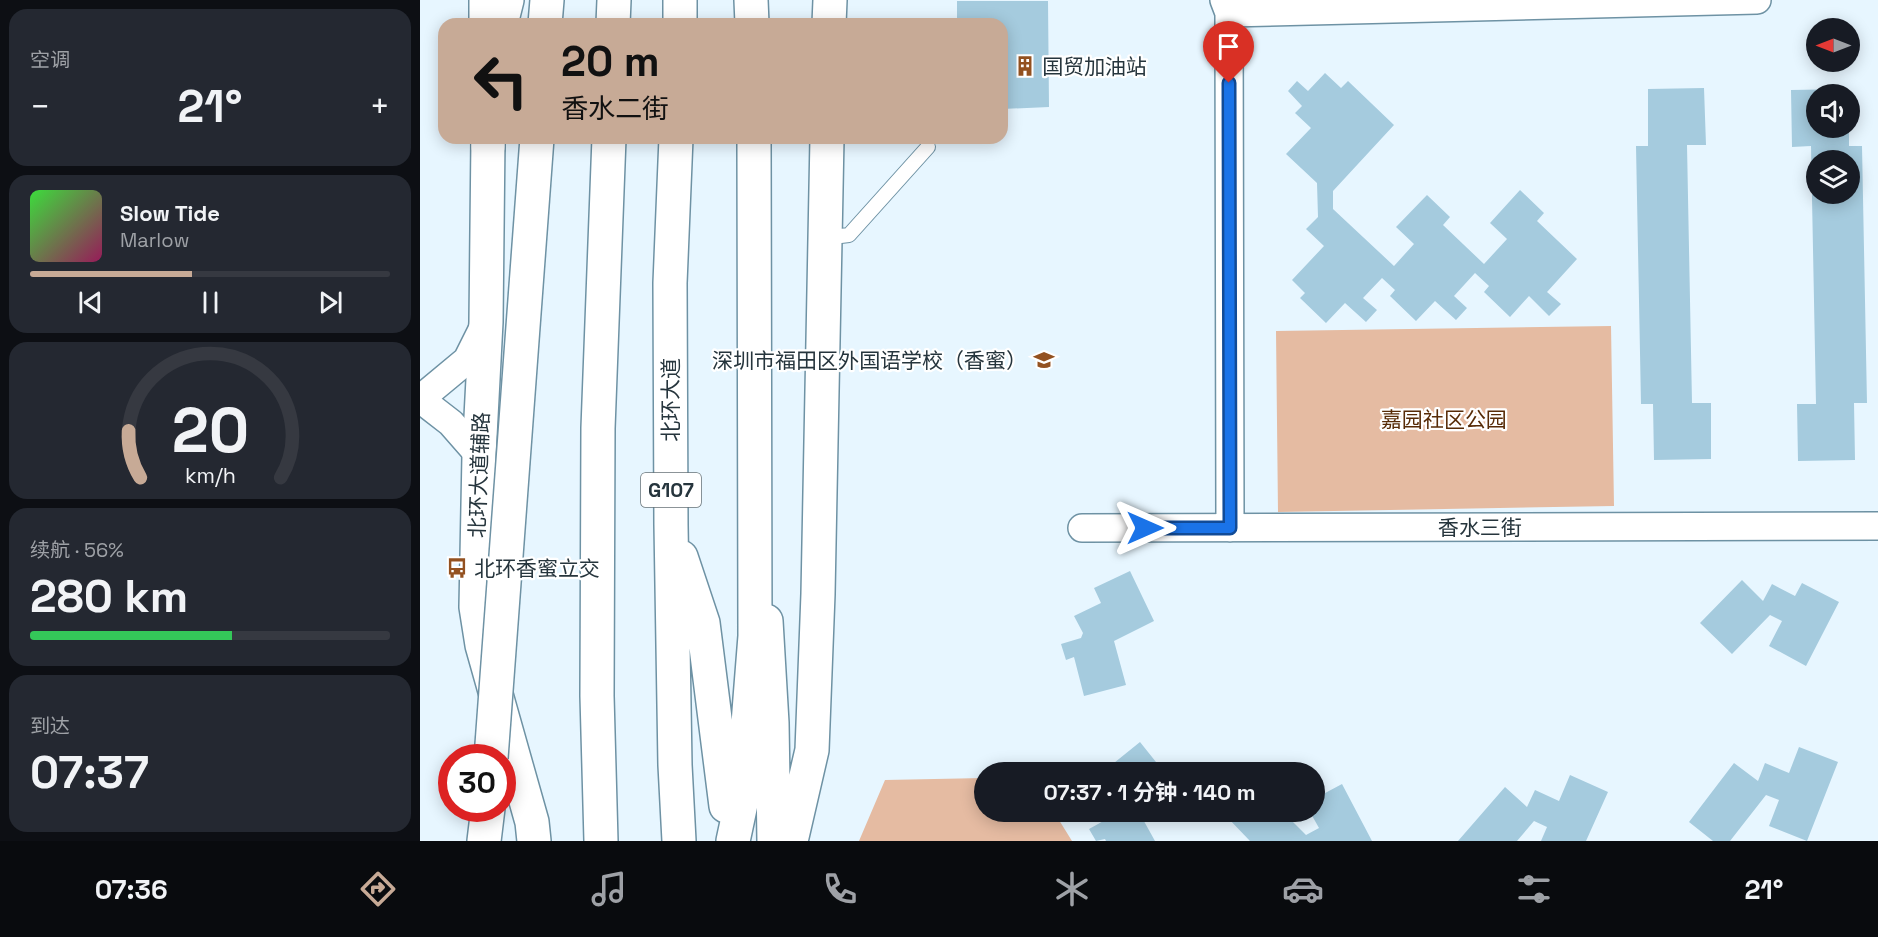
<!DOCTYPE html>
<html lang="zh">
<head>
<meta charset="utf-8">
<style>
  :root { --surface:#171b24; --page:#242831; --text:#f1f3f6; --muted:#9ea1a6; --line:#363941; --accent:#c7aa96 }
  body { margin:0; font-family:"Space Grotesk","Noto Sans SC",sans-serif; background:var(--page); color:var(--text); height:100vh; display:flex; flex-direction:column; font-size:22px; white-space:nowrap }
  * { box-sizing:border-box; margin:0 }
  p { font-size:20px; color:var(--muted) }
  .icon { flex:none; width:33px; height:33px; fill:none; stroke:currentColor; stroke-width:2; stroke-linecap:round; stroke-linejoin:round }
  .map { position:relative; flex:1; overflow:hidden }
  .drawer { display:flex; flex-direction:column; gap:9px; padding:9px; background:#0d0f14; width:420px }
  .drawer>* { flex:none }
  .guide { position:absolute; left:18px; top:18px; width:570px; height:126px; border-radius:18px; box-shadow:0 3px 15px #0003; background:#c7aa96; color:#111; overflow:hidden }
  .needle { width:39px; rotate:270deg }
  .buttons { position:absolute; left:1386px; top:18px; display:grid; gap:12px }
  .buttons a { display:grid; place-items:center; width:54px; height:54px; border-radius:50%; background:var(--surface); box-shadow:0 3px 15px #0003; font-size:30px }
  .speed { position:absolute; left:18px; top:744px; display:flex; gap:12px; font-size:30px; font-weight:700; text-align:center }
  .speed>* { display:grid; place-content:center; width:78px; height:78px; border-radius:50%; background:var(--surface); box-shadow:0 3px 15px #0003; line-height:1 }
  .speed .limit { border:9px solid #d22; background:#fff; color:#111 }
  .pin { position:absolute; display:grid; place-items:center; width:51px; height:51px; color:#fff; margin:-62px -26px; border-radius:50% 50% 50% 0; rotate:-45deg; box-shadow:0 0 6px #0007 }
  .pin .icon { rotate:45deg }
  .me { position:absolute; width:66px; margin:-33px; rotate:90deg; stroke-linejoin:round; filter:drop-shadow(0 0 4px #0008) }
  .turn { display:flex; align-items:center; gap:21px; height:126px; padding:0 24px; font-size:27px }
  .turn .icon { width:78px; height:78px; stroke-width:2.5 }
  .turn b { display:block; font-size:42px; line-height:51px }
  .big { font-size:45px; font-weight:700; line-height:1.1 }
  .drawer .tile { flex:1; display:flex; flex-direction:column; justify-content:center; gap:9px; min-width:0; padding:0 21px; border-radius:18px; background:var(--page) }
  .drawer .dial { align-items:center; gap:0 }
  .dial svg { height:156px; overflow:visible; fill:none; stroke:var(--line); stroke-width:7; stroke-linecap:round; text-anchor:middle }
  .dial text { fill:var(--text); stroke:none }
  .song { display:flex; align-items:center; gap:18px }
  .cover { width:72px; height:72px; border-radius:9px; background:linear-gradient(135deg,hsl(120 70% 55%),hsl(330 70% 35%)) }
  .played { height:6px; border-radius:3px; background:linear-gradient(90deg,var(--accent) 45%,var(--line) 45%) }
  .keys { display:flex; justify-content:space-around; direction:ltr }
  .heat { display:flex; justify-content:space-between; align-items:center; font-size:33px; direction:ltr }
  .charge { height:9px; border-radius:4px; background:linear-gradient(90deg,#34c759 56%,var(--line) 0) }
  .trip { position:absolute; left:554px; top:762px; width:351px; height:60px; border-radius:30px; background:var(--surface); box-shadow:0 3px 15px #0003; font-weight:700; line-height:60px; text-align:center }
  .dock { display:flex; height:96px; justify-content:space-around; align-items:center; background:#090b0e; color:var(--muted) }
  .dock .icon { width:42px; height:42px }
  .dock .active { color:var(--accent) }
  .dock b { font-size:27px; color:var(--text) }
  main { display:flex; flex:1; min-height:0 }
  .map>svg:first-child { display:block }
  .green { fill:#e5bba2 }
  .building { fill:#a5cbde; fill-rule:evenodd }
  .lines { fill:none; stroke-linecap:round; stroke-linejoin:round }
  .lane-casing { stroke:#6e92a4; stroke-width:16 }
  .street-casing { stroke:#6e92a4; stroke-width:30 }
  .primary-casing { stroke:#6e92a4; stroke-width:36 }
  .highway-casing { stroke:#6e92a4; stroke-width:36 }
  .lane { stroke:#fff; stroke-width:14 }
  .street { stroke:#fff; stroke-width:27 }
  .primary { stroke:#fff; stroke-width:33 }
  .highway { stroke:#fff; stroke-width:33 }
  .highway-bridge-casing { stroke:#6e92a4; stroke-width:36; stroke-linecap:butt }
  .highway-bridge { stroke:#fff; stroke-width:33 }
  .route-casing { stroke:#114b97; stroke-width:15 }
  .route { stroke:#1a73e8; stroke-width:10 }
  .labels { text-anchor:middle; dominant-baseline:central; stroke-width:4.5; stroke-linejoin:round; paint-order:stroke }
  .shield { fill:#fff; stroke:#677277; stroke-width:1.5 }
  .shield-label { font-size:20px; font-weight:bold; fill:#26353d }
  .poi-label { font-size:21px; fill:#26353d; stroke:#fff; text-anchor:start }
  .street-label { font-size:21px; fill:#26353d; stroke:#fff }
  .park-label { font-size:21px; fill:#572b07; stroke:#fff }
</style>
</head>
<body>
<main>
<section class="drawer">
<div class="tile"><p>空调</p>
<div class="heat"><a>−</a><b class="big">21°</b><a>+</a></div>
</div>
<div class="tile">
<div class="song"><i class="cover"></i><div><b>Slow Tide</b><p>Marlow</p></div></div>
<div class="played"></div>
<div class="keys"><svg class="icon" aria-label="previous" viewBox="0 0 24 24"><path d="M18 5L8 12l10 7zM5 5v14"/></svg><svg class="icon" aria-label="pause" viewBox="0 0 24 24"><path d="M8 5v14M16 5v14"/></svg><svg class="icon" aria-label="next" viewBox="0 0 24 24"><path d="M6 5l10 7-10 7zM19 5v14"/></svg></div>
</div>
<div class="tile dial"><svg viewBox="0 0 100 80">
<path d="M14 69A42 42 0 1 1 86 69"/>
<path d="M14 69A42 42 0 0 1 8 45" stroke="#c7aa96"/>
<text x="50" y="56" font-size="32" font-weight="700">20</text>
<text x="50" y="72" font-size="11">km/h</text>
</svg></div>
<div class="tile"><p>续航 · 56%</p><b class="big">280 km</b><div class="charge"></div></div>
<div class="tile"><p>到达</p><b class="big">07:37</b></div>
</section>
<div class="map">
<svg width="1458" height="841" viewBox="0 0 1458 841">
  <rect width="100%" height="100%" fill="#e7f6ff"/>
  <path class="green" d="M1191 326 1194 506 858 512 856 331Z
    M564 778V812H634L652 841H439L465 780Z"/>
  <path class="building" d="M537 1H628L629 107 582 109V24H537Z
    M905 73 921 88 928 81 974 125 913 191V209L974 266 994 244 976 227 1007 195 1030 217 1023 225 1064 264 1087 239 1070 223 1100 190 1124 213 1117 221 1157 259 1127 292 1141 304 1129 316 1109 296 1090 317 1064 292 1069 286 1055 273 1034 296 1047 308 1036 320 1015 301 996 321 970 296 975 290 962 278 943 298 957 310 946 322 925 303 906 323 880 298 885 293 872 280 904 246 886 229 898 217 897 183 866 154 891 128 875 113 882 106 868 91 877 81 888 91Z
    M1284 88 1286 145H1267L1272 403H1291V459L1234 460 1233 404H1221L1216 146H1228V89Z
    M1428 89V94H1396V128H1429V146H1442L1447 403H1434L1435 460 1378 461 1377 404H1396L1391 146 1372 147 1371 90ZM1396 160H1430V194H1396Z
    M710 571 734 621 694 641 706 685 664 696 654 657 646 660 641 644 661 638 663 633 654 616 681 603 674 588Z
    M1322 580 1343 601 1352 584 1375 596 1382 583 1419 602 1386 666 1349 646 1362 621 1350 615 1312 654 1280 623Z
    M720 742 744 772H693L689 767Z
    M1379 747 1418 762 1387 841 1349 826 1359 800 1346 795 1310 841H1293L1269 822 1314 763 1338 781 1345 763 1369 773Z
    M1150 775 1188 792 1166 841H1121L1127 827 1114 821 1097 841H1038L1085 787 1107 807 1115 790 1139 801Z
    M922 784 952 841H830L806 816 811 812H863L886 835 899 828 890 812H894V799Z
    M686 812H723L720 814 735 841H686L685 839 676 841 669 829 687 819Z"/>
  <g class="lines">
    <g class="lane-casing">
      <path id="lane" d="M404 238 429 235 508 147"/>
    </g>
    <g class="street-casing">
      <path id="street" d="M804 0 809 13 1337 0
        M809 13 810 528
        M0 399 47 360 64 326
        M0 399 31 423 59 455
        M662 528 1458 526"/>
    </g>
    <g class="primary-casing">
      <path id="primary" d="M66 0V24
        M409 24 410 0
        M68 138 66 322 59 455 56 607 62 645 112 822 114 841
        M346 621 352 723 354 841
        M371 841 392 750 398 594 407 138"/>
    </g>
    <g class="highway-casing">
      <path id="highway" d="M331 0 332 24
        M81 24 87 0
        M125 24 127 0
        M193 24 194 0
        M260 24V0
        M256 138 250 283 251 525 255 765 259 841
        M68 147V138
        M261 557 283 623 306 806
        M64 841 68 808
        M181 841 177 696 178 428 189 138
        M313 841 322 799 335 636 334 138"/>
    </g>
    <use href="#lane" class="lane"/>
    <use href="#street" class="street"/>
    <use href="#primary" class="primary"/>
    <use href="#highway" class="highway"/>
    <g class="highway-bridge-casing">
      <path id="highway-bridge" d="M71 758 117 138"/>
    </g>
    <use href="#highway-bridge" class="highway-bridge"/>
  </g>
  <g class="lines">
    <g class="route-casing">
      <path id="route" d="M725 528H810L809 83"/>
    </g>
    <use href="#route" class="route"/>
  </g>
  <defs>
    <g id="building-bare" transform="scale(1.62)"><path d="M-4-6H4V6H1V3H-1V6H-4ZM-2.5-4.3h1.7v1.8h-1.7ZM.8-4.3h1.7v1.8H.8ZM-2.5-1h1.7V.8h-1.7ZM.8-1h1.7V.8H.8Z" fill="#935120" stroke="#fff" stroke-width="2.5" paint-order="stroke"/></g>
    <g id="school-bare" transform="scale(1.62)"><path d="M0-5L7-2L0 1L-7-2ZM-4 1L0 2.5L4 1V4Q0 6-4 4Z" fill="#935120" stroke="#fff" stroke-width="2.5" paint-order="stroke"/></g>
    <g id="bus-bare" transform="scale(1.62)"><path d="M-5-6H5V4H4V6H2V4H-2V6H-4V4H-5ZM-3.5-4V0h7V-4ZM-3.5 1.2v1.5H-2V1.2ZM2 1.2v1.5H3.5V1.2Z" fill="#935120" stroke="#fff" stroke-width="2.5" paint-order="stroke"/></g>
  </defs>
  <g fill-rule="evenodd">
    <use href="#building-bare" x="605" y="66"/>
    <use href="#school-bare" x="624" y="360"/>
    <use href="#bus-bare" x="37" y="568"/>
  </g>
  <g class="labels">
    <rect class="shield" x="221" y="473" width="60" height="34" rx="4.5"/>
    <g class="shield-label">
      <text x="251" y="490">G107</text>
    </g>
    <g class="poi-label">
      <text x="622" y="66">国贸加油站</text>
      <text x="607" y="360" text-anchor="end">深圳市福田区外国语学校（香蜜）</text>
      <text x="54" y="568">北环香蜜立交</text>
    </g>
    <g class="street-label">
      <text transform="translate(250 400) rotate(-90)">北环大道</text>
      <text transform="translate(59 475) rotate(-88)">北环大道辅路</text>
      <text x="1060" y="527">香水三街</text>
    </g>
    <g class="park-label">
      <text x="1024" y="419">嘉园社区公园</text>
    </g>
  </g>
</svg>
<div class="buttons">
<a><svg class="needle" viewBox="-14 -14 28 28"><path d="M0-13l5 13h-10z" fill="#e53935"/><path d="M0 13l5-13h-10z" fill="#9ea1a6"/></svg></a>
<a><svg class="icon" aria-label="sound" viewBox="0 0 24 24"><path d="M4 9h4l5-4v14l-5-4H4zM17 9q2 3 0 6"/></svg></a>
<a><svg class="icon" aria-label="layers" viewBox="0 0 24 24"><path d="M12 4l9 5-9 5-9-5zM3 14l9 5 9-5"/></svg></a>
</div>
<div class="speed"><div class="limit">30</div></div>
<div class="pin" style="left:809px;top:83px;background:#d93025"><svg class="icon" aria-label="arrive" viewBox="0 0 24 24"><path d="M6 21V4h12l-3 4 3 4H6"/></svg></div>
<svg class="me" style="left:725px;top:528px" viewBox="-20 -20 40 40"><path d="M0-17L14 15 0 8-14 15z" fill="#1a73e8" stroke="#fff" stroke-width="4"/></svg>
<div class="trip">07:37 · 1 分钟 · 140 m</div>
<div class="guide">
<div class="turn"><svg class="icon" aria-label="left" viewBox="0 0 24 24"><path d="M17 20v-9H6M10 6l-5 5 5 5"/></svg><div><b>20 m</b>香水二街</div></div>
</div>
</div>
</main>
<nav class="dock">
<b>07:36</b>
<svg class="icon active" aria-label="directions" viewBox="0 0 24 24"><path d="M12 3l9 9-9 9-9-9zM9 14v-3h6M13 9l2 2-2 2"/></svg>
<svg class="icon" aria-label="music" viewBox="0 0 24 24"><path d="M9 18V5l10-2v13"/><circle cx="6" cy="18" r="3"/><circle cx="16" cy="16" r="3"/></svg>
<svg class="icon" aria-label="phone" viewBox="0 0 24 24"><path d="M5 4h4l2 5-3 2q2 4 5 5l2-3 5 2v4C11 20 4 13 5 4z"/></svg>
<svg class="icon" aria-label="climate" viewBox="0 0 24 24"><path d="M12 3v18M4 7l16 10M4 17L20 7"/></svg>
<svg class="icon" aria-label="car" viewBox="0 0 24 24"><path d="M5 17H2v-5l4-1 3-4h7l3 4 3 1v5h-3M9 17h6M6 11h13"/><circle cx="7" cy="17" r="2"/><circle cx="17" cy="17" r="2"/></svg>
<svg class="icon" aria-label="filters" viewBox="0 0 24 24"><path d="M4 7h16M4 17h16"/><circle cx="9" cy="7" r="2"/><circle cx="15" cy="17" r="2"/></svg>
<b>21°</b>
</nav>
</body>
</html>
